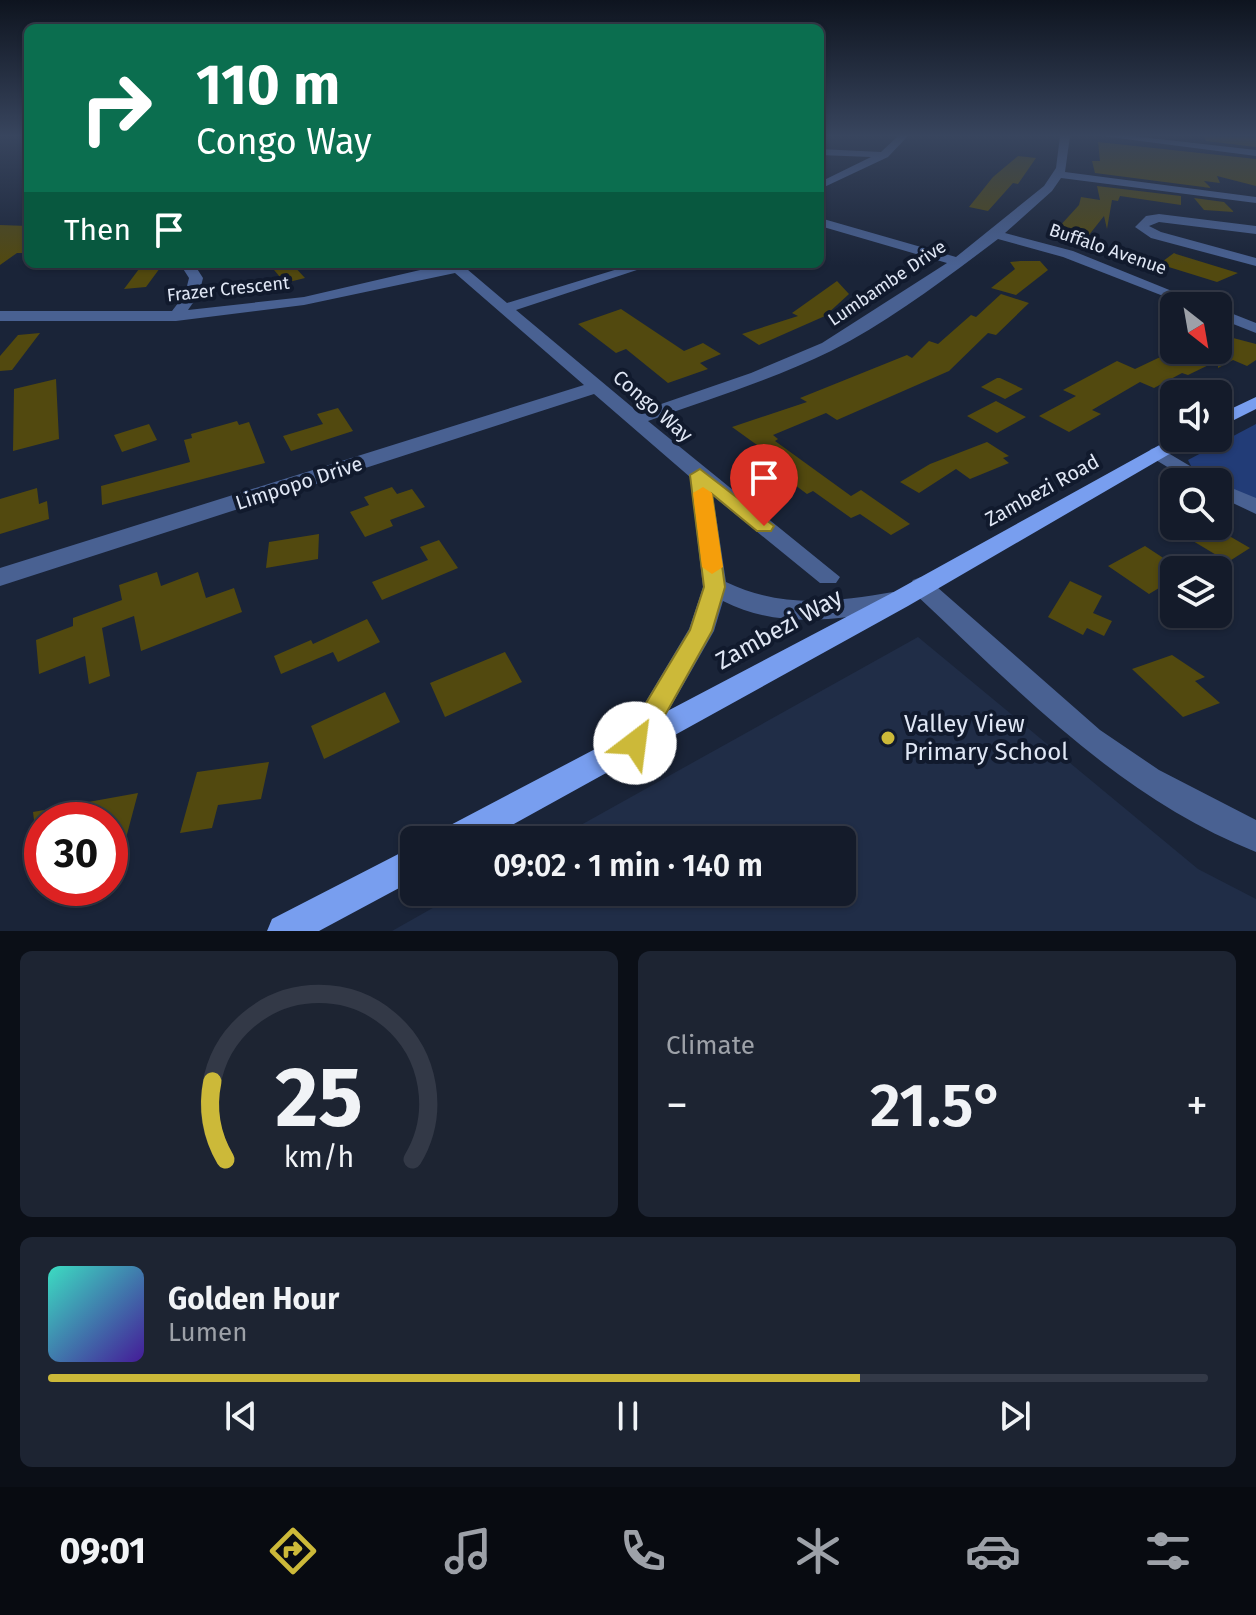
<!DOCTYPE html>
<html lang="en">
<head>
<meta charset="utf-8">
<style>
  :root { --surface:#141b2a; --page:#1d2432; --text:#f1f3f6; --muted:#9da1a8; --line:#333947; --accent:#ccb939 }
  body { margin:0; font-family:"Fira Sans",sans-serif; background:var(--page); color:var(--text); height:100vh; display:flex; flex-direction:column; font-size:30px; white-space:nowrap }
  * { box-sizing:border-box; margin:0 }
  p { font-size:26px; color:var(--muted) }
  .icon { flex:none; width:44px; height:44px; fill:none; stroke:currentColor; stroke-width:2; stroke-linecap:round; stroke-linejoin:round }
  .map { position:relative; height:931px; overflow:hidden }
  .details { display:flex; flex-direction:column; gap:20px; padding:20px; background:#0b0f17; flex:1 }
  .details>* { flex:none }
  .guide { position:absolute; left:24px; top:24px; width:800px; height:244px; border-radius:12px; box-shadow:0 2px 6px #0004,0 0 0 2px var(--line); background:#0b6e4f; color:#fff; overflow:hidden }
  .needle { width:52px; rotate:149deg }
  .controls { position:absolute; left:1160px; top:292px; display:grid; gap:16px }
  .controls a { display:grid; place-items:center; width:72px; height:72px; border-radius:12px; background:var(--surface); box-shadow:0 2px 6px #0004,0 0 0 2px var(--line); font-size:40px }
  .speed { position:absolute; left:24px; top:802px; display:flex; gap:16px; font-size:40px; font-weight:700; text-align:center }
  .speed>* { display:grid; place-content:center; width:104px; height:104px; border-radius:50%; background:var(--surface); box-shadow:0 2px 6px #0004,0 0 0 2px var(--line); line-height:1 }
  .speed .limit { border:12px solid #d22; background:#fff; color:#111 }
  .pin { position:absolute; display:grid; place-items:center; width:68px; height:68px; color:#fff; margin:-82px -34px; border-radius:50% 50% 50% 0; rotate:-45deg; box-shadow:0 0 8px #0007 }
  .pin .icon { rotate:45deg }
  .me { position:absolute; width:88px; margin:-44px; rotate:30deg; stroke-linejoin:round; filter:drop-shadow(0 0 6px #0008) }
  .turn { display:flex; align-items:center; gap:28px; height:168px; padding:0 40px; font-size:36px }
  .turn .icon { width:104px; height:104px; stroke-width:2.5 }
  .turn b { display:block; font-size:56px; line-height:68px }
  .then { display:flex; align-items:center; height:76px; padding:0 40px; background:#0003; gap:16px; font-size:30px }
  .big { font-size:60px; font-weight:600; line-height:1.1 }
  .details .widget { flex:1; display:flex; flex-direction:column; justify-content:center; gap:12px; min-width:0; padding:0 28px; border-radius:12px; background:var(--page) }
  .details .dial { align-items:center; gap:0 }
  .dial svg { height:208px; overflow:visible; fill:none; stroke:var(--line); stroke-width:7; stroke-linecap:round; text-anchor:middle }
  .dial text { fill:var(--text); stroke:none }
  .song { display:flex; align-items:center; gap:24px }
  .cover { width:96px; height:96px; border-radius:12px; background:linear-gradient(135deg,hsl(170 70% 55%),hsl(260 70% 35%)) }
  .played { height:8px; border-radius:4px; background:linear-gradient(90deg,var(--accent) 70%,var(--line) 70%) }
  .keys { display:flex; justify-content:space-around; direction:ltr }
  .heat { display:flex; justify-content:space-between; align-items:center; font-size:44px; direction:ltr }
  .details .tiles { flex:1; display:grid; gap:20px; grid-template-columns:1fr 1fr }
  .widget:last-child { grid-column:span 2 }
  .trip { position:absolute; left:400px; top:826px; width:456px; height:80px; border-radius:12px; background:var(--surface); box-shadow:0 2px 6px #0004,0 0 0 2px var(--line); font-weight:600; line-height:80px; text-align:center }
  .dock { display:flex; height:128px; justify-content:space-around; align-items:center; background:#080b11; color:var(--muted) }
  .dock .icon { width:56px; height:56px }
  .dock .active { color:var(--accent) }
  .dock b { font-size:36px; color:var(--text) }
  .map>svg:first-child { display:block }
  .built { fill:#202d47 }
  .green { fill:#223c77 }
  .building { fill:#52490f }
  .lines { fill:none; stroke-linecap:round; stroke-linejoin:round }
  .minor { fill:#496192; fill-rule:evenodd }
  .major { fill:#789eef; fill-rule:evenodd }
  .route { fill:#ccb939; stroke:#857825; stroke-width:2 }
  .slow { fill:#f59e0b }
  .poi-dot { fill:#ccb939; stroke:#111a2d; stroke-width:3 }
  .labels { text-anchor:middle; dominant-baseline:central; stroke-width:8; stroke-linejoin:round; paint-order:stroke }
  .far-street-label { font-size:18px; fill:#e0e7f5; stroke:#111a2d }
  .street-label { font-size:20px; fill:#e0e7f5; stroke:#111a2d }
  .near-street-label { font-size:24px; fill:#e0e7f5; stroke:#111a2d }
  .near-poi-label { font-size:24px; fill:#e0e7f5; stroke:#111a2d; text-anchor:start }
</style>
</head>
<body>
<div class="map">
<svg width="1256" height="931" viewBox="0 0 1256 931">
  <rect width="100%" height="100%" fill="#1a2438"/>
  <path class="built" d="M918 637 1198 869 1256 899V931H392L461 892H842V840H554Z"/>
  <path class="green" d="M1256 424V500L1193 470 1188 460Z"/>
  <path class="building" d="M1204 136 1256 138V147L1206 141Z
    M1098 142 1256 159V186L1217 176 1220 183 1204 181 1211 188 1095 173 1092 161H1100Z
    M1018 156 1036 158 1018 184 1013 183 988 211 969 207 993 177Z
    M1097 186 1181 196V205L1120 196 1118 201 1112 200 1107 229 1104 216 1085 240 1071 235 1073 232 1058 228 1079 205 1081 197 1100 200Z
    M1194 198 1224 202 1234 212 1204 210Z
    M0 225 28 226V253H17L0 265Z
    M1174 253 1176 254 1238 273 1217 282 1159 264Z
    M1020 261H1040L1048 270 1016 295 991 288 1015 269 1010 262Z
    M269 264H292L305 278 285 283Z
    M160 268 146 287 124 289 139 269Z
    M837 281 849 294 825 316 759 345 742 334 798 316 792 313Z
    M1001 294 1029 303 996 335 988 333 949 371 837 420 826 413 773 435 778 439 775 441 851 496 861 490 910 524 891 535 860 514 851 518 813 491 807 494 768 465 778 460 732 427 807 402 800 398 907 355 912 358 929 341 938 344 971 315 976 317Z
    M621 309 684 351 703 343 721 354 700 363 708 369 668 383 626 349 616 353 578 324Z
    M40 333 12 370 0 371V356L18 335Z
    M1218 334 1256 344V360L1247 366 1233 360 1218 368Z
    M1175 350H1192L1217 361 1188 375 1182 373 1154 388 1140 382 1092 410 1101 414 1069 432 1039 416 1076 396 1063 390 1117 361 1135 369Z
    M997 378H1000L1023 389 1005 399 981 387Z
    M56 379 59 439 13 451 14 389Z
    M996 401 1026 417 997 433 967 416Z
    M338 408 353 431 291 451 283 436 323 424 317 414Z
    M237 421 239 425 249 422 265 463 102 505 101 486 190 462 184 440 192 438 191 434Z
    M149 424 157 440 122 452 114 435Z
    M987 442 1009 456 1003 458 1009 463 970 479 956 469 919 493 900 482 930 464Z
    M392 487 397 494 412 489 425 507 390 520 393 526 365 537 350 512 369 505 364 497Z
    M37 488 39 504 47 501 49 519 0 534V499Z
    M1168 526H1212L1250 548 1228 562Z
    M319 534 318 559 266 568 269 542Z
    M439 540 458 568 382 600 372 582 428 560 420 547Z
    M1145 546 1174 565V579L1149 594 1108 566Z
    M157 572 161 586 198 572 206 598 234 588 242 612 141 651 134 616 102 628 110 676 89 684 85 656 39 674 36 640 73 626V618L122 600 119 585Z
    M1070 581 1102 596 1093 613 1112 621 1104 636 1087 628 1083 635 1048 617Z
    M367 619 380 642 338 662 333 652 281 674 274 656 311 640 313 644Z
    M505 652 522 682 445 717 430 683Z
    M1172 655 1205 677 1195 681 1220 703 1183 717 1132 669Z
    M385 692 400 722 324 759 311 726Z
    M269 762 261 799 218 805 212 828 180 833 197 772Z
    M138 793 126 838 110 841V820H34L33 812Z"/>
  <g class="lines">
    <path class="minor" d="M898 136H908L888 157 820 189V182L871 157 820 155V149L881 152Z
      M1060 136H1070L1065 172 1256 197V203L1061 178 1052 191 1005 233 1073 251 1209 306H1189L1063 257 998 239C945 279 890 321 831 351 772 380 709 399 648 421L840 577 836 583H820L713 496 726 582C782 609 834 602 893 592L902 595 905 601 902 607 893 610C835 620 778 629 723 601L714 631 645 752 635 756 625 752 621 743 689 629 703 587 690 477 594 394 0 586V568L584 385 455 273 304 305 176 321H0V311H172L185 294 189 278 180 264H194L203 278 199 294 188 310 304 297 446 264H461L507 303 634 264H655L516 310 638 412 751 373 822 343 947 263 820 226V218L956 257 1044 186 1056 168Z
      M1102 136H1132L1256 150V156Z
      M1159 214 1256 226V234L1159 222 1149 226 1161 232 1256 258V266L1151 238 1135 227 1146 216Z
      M1218 308 1256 323V333L1218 318Z
      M1158 447 1217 482 1256 498V514L1218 496V482H1192L1151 457 1148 453 1151 449Z
      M921 577 929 580 1100 730 1159 770 1256 820V852C1118 797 1019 691 913 592L909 586 913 580Z"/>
    <path class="major" d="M1256 397V409L1218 428V415Z
      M1174 437 1197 438 908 606 485 840H438L443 829 890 594Z
      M414 846V880L319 931H267L272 919Z"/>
  </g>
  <linearGradient id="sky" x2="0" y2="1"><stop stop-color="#0e141f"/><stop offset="0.51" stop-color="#38455e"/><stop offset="1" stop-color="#38455e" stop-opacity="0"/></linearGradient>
  <rect width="1256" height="266" fill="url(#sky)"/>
  <path class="route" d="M700 469 774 526 771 531H757L712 494 725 587 712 631 645 751 635 755 626 751 622 743 690 630 704 587 690 475Z"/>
  <path class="slow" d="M703 487 712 493 723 567 712 574 702 567 693 493Z"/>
  <circle class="poi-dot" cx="888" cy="738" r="8"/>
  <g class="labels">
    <g class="far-street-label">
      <text transform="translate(1108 249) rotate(19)">Buffalo Avenue</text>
      <text transform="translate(887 283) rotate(-34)">Lumbambe Drive</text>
      <text transform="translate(228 289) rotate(-6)">Frazer Crescent</text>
    </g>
    <g class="street-label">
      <text transform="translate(653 406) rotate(41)">Congo Way</text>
      <text transform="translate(299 483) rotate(-18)">Limpopo Drive</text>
      <text transform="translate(1042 490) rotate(-29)">Zambezi Road</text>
    </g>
    <g class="near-street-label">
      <text transform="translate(779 629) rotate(-29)">Zambezi Way</text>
    </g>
    <g class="near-poi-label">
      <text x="904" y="724">Valley View<tspan x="904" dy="28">Primary School</tspan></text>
    </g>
  </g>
</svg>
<div class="controls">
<a><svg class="needle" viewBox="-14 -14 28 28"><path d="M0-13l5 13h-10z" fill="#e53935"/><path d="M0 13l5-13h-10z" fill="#9da1a8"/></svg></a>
<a><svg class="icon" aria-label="sound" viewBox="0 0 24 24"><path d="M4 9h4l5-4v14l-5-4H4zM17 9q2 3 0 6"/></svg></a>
<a><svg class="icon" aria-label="search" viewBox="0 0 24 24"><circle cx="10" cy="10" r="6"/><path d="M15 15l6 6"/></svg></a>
<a><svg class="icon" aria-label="layers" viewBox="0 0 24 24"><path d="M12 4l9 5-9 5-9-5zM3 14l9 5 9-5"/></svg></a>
</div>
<div class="speed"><div class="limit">30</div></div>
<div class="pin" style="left:764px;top:526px;background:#d93025"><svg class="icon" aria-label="arrive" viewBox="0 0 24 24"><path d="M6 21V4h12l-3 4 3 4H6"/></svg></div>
<svg class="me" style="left:635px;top:743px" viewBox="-20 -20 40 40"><circle r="19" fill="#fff"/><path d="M0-13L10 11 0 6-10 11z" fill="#ccb939"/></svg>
<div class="trip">09:02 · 1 min · 140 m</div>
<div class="guide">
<div class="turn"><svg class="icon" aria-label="right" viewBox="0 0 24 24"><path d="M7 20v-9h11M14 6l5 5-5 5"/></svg><div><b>110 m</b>Congo Way</div></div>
<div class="then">Then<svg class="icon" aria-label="arrive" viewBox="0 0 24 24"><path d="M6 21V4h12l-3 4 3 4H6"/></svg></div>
</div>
</div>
<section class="details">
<div class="tiles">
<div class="widget dial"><svg viewBox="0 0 100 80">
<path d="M14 69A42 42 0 1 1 86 69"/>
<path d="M14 69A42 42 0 0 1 9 39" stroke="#ccb939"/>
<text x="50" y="56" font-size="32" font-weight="700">25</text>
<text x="50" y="72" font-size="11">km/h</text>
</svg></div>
<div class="widget"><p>Climate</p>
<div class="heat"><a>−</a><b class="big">21.5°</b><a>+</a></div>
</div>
<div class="widget">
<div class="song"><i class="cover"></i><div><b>Golden Hour</b><p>Lumen</p></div></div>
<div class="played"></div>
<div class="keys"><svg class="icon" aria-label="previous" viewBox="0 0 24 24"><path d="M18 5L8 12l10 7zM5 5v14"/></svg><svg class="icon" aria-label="pause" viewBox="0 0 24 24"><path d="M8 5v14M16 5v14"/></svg><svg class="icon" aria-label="next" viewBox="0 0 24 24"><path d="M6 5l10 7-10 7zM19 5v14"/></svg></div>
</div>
</div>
</section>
<nav class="dock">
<b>09:01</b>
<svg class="icon active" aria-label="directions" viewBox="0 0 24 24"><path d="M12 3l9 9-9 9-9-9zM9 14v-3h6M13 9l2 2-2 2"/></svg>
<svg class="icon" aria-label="music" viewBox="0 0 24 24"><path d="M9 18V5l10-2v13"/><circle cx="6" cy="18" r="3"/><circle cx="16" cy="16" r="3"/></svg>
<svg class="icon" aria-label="phone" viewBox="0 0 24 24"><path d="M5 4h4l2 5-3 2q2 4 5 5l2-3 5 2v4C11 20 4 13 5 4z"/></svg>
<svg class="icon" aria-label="climate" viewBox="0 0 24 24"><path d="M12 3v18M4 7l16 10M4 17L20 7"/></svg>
<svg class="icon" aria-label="car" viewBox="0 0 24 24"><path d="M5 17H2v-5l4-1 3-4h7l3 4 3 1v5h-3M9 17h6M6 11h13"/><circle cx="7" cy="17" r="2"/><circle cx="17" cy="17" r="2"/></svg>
<svg class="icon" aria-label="filters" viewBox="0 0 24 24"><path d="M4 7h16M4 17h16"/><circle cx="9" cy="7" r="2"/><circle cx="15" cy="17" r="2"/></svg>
</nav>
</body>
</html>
